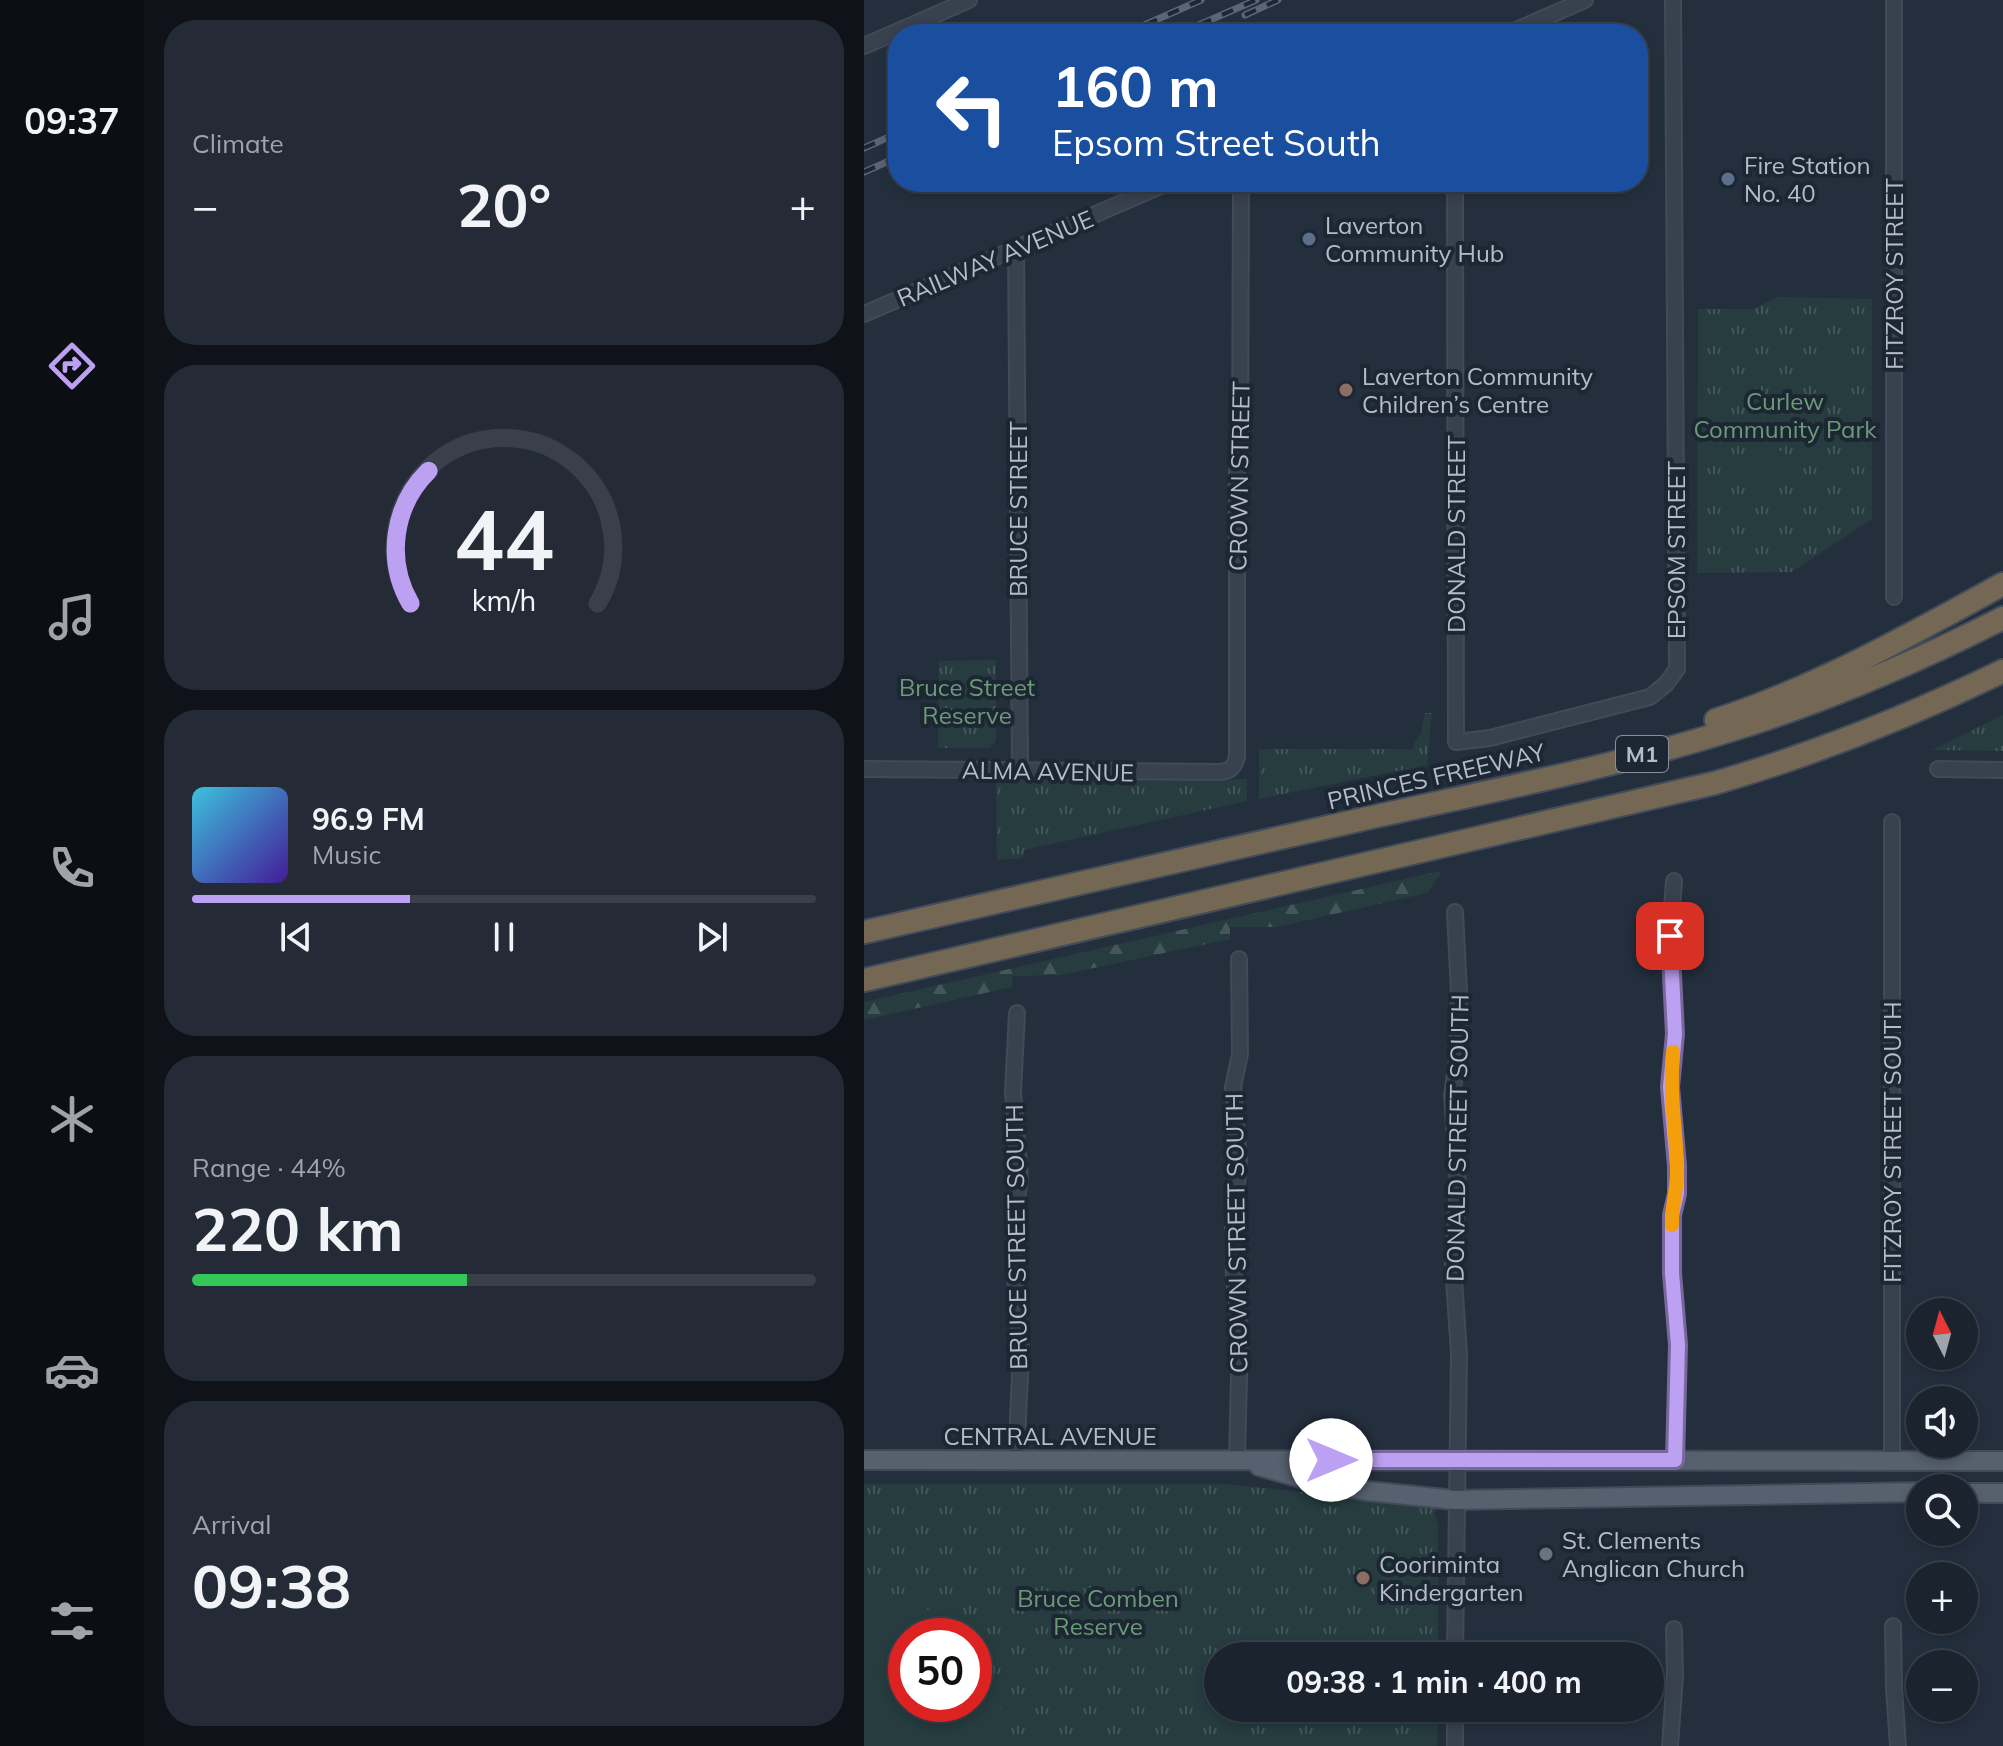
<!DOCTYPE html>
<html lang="en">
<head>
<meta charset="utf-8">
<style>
  :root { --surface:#1b232e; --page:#242b36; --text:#f1f3f6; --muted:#a0a4aa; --line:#39404a; --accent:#bca0f2 }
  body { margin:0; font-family:Mulish,sans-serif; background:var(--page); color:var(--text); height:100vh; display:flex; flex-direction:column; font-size:30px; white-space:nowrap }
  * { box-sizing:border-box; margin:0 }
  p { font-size:26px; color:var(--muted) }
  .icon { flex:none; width:44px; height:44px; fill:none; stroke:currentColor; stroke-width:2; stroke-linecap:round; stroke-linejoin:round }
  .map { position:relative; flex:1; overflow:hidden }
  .side { display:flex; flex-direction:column; gap:20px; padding:20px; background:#0f1319; width:720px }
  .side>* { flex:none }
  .hud { position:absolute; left:24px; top:24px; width:760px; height:168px; border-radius:32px; box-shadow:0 4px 12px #0003,0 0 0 2px var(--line); background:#1a4fa0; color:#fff; overflow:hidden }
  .needle { width:52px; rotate:354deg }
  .buttons { position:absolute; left:1042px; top:1298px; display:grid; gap:16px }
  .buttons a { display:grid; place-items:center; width:72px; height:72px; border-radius:50%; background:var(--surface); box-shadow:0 4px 12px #0003,0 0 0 2px var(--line); font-size:40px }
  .speed { position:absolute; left:24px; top:1618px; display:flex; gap:16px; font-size:40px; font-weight:700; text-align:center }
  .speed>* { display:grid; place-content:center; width:104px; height:104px; border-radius:50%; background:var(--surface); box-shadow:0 4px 12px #0003,0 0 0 2px var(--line); line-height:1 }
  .speed .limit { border:12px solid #d22; background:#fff; color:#111 }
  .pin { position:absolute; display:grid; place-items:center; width:68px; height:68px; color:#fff; margin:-34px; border-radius:16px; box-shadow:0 4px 12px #0006 }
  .me { position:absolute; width:88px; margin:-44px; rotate:90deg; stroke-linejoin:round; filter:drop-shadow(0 0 6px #0008) }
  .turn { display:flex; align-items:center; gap:28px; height:168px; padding:0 32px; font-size:36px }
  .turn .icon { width:104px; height:104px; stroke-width:2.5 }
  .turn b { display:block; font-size:56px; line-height:68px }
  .big { font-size:60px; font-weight:700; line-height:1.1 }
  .side .tile { flex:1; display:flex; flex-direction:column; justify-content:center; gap:12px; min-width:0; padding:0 28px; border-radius:32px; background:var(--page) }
  .side .dial { align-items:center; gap:0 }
  .dial svg { height:208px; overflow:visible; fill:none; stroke:var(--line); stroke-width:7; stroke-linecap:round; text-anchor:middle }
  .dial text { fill:var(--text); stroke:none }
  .song { display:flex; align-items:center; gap:24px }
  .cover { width:96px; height:96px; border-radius:12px; background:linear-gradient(135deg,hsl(190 70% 55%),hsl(260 70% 35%)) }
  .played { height:8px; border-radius:4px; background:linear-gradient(90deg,var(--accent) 35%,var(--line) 35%) }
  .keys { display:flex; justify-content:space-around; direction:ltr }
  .heat { display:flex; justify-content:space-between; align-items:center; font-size:44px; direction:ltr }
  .charge { height:12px; border-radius:6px; background:linear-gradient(90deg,#34c759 44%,var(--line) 0) }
  .trip { position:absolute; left:340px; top:1642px; width:460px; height:80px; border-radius:40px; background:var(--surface); box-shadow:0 4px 12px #0003,0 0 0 2px var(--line); font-weight:700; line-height:80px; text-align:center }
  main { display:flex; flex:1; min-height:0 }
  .menu { display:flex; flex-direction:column; width:144px; justify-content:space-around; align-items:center; background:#0b0e12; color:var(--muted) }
  .menu .icon { width:56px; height:56px }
  .menu .current { color:var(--accent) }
  .menu b { font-size:36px; color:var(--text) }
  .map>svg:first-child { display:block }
  .forest { fill:url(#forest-firs) }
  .park { fill:url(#park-tufts); fill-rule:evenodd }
  .pitch { fill:#263c3f }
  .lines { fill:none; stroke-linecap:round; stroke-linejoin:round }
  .minor-casing { stroke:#414a57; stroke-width:18 }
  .major-casing { stroke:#414a57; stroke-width:22 }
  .highway-casing { stroke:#434c59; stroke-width:26 }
  .minor { stroke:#38414e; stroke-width:14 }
  .major { stroke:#56606e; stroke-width:18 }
  .highway { stroke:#746855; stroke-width:22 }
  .rail-casing { stroke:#5a6575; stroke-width:7 }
  .rail { stroke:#1d2633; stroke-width:4; stroke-dasharray:12; stroke-linecap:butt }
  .route-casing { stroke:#7a689d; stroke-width:20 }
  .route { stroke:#bca0f2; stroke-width:14 }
  .slow { stroke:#f59e0b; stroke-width:14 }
  .service-dot { fill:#5c6f8a; stroke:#1d2633; stroke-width:3 }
  .education-dot { fill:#8d6e63; stroke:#1d2633; stroke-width:3 }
  .worship-dot { fill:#6b7280; stroke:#1d2633; stroke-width:3 }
  .labels { text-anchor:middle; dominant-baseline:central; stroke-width:8; stroke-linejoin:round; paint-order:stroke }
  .shield { fill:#1d2633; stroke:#878f9c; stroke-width:2 }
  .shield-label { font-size:22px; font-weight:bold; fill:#b4bcc9 }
  .poi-label { font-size:24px; fill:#b4bcc9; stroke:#1d2633; text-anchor:start }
  .street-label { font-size:24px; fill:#b4bcc9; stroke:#1d2633 }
  .park-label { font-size:24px; fill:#6b9a76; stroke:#1d2633 }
</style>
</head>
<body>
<main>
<nav class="menu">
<b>09:37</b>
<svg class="icon current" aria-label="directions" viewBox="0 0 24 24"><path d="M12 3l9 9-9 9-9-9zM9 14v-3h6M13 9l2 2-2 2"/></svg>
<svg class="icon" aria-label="music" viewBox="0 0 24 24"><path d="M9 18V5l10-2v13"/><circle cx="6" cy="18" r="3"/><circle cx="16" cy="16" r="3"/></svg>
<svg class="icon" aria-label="phone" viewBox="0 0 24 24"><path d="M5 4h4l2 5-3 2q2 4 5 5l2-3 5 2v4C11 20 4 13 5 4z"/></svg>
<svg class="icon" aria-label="climate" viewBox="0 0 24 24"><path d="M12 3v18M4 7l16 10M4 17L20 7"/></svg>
<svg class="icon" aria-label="car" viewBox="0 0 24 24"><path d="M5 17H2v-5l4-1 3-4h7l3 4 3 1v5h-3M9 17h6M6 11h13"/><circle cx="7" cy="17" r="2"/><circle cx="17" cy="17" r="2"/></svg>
<svg class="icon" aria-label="filters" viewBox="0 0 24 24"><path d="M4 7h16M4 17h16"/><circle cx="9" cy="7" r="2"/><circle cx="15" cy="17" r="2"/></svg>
</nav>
<section class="side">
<div class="tile"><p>Climate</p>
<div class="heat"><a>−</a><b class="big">20°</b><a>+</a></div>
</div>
<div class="tile dial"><svg viewBox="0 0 100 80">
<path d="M14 69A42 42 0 1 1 86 69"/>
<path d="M14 69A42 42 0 0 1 21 18" stroke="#bca0f2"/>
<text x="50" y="56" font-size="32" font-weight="700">44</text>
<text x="50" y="72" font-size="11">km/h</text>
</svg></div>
<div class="tile">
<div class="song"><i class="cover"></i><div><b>96.9 FM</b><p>Music</p></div></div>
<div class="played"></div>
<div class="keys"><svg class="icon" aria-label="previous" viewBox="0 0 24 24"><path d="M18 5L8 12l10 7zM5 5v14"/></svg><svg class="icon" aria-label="pause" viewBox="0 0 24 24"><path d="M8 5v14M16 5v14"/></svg><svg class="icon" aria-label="next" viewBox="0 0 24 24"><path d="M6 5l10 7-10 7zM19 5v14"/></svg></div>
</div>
<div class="tile"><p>Range · 44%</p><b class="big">220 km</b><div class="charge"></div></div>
<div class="tile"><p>Arrival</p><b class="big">09:38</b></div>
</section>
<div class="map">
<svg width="1139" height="1746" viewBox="0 0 1139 1746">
  <defs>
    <pattern id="forest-firs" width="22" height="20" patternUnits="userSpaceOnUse" patternTransform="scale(2)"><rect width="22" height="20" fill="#263c3f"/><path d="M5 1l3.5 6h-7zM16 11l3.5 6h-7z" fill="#435659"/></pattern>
    <pattern id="park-tufts" width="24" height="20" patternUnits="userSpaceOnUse" patternTransform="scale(2)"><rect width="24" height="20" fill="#263c3f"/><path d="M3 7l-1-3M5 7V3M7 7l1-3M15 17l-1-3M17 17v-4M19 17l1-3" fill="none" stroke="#435659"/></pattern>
  </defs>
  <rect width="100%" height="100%" fill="#242f3e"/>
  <path class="forest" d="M576 871V875L563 893 413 927H366V939L197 975 149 976 148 987 0 1020V1002Z"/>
  <path class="park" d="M913 297 1008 299V519L928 572 833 573 834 309H890Z
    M132 660V741L125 748H74L75 661Z
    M561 713H568L563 765 395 799V749H549L550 742 557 734Z
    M1139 715V751L1068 750Z
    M383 779V801L160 850 159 858 133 860 132 780Z
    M0 1484H361L568 1506 573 1511 570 1512 574 1527V1656H354V1708H574L573 1746H0ZM42 1636H110V1704H42Z"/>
  <path class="pitch" d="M959 354 979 355 982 363 979 367 983 372 966 388 948 390V383L940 381 939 375Z
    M920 451 923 481 892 485 888 454Z
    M0 1593C44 1593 67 1610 101 1635L42 1636V1704H110V1647C132 1677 138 1710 140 1746H0Z"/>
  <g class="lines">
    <g class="minor-casing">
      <path id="minor" d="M643 34 721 0
        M0 46 105 0
        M591 182 592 742 626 738 786 697 802 684 813 669 809 0
        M152 248 156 770
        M0 314 306 182
        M1030 597V0
        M0 769 356 772C367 771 370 767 373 757V471L376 452 377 182
        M1074 769 1139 770
        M810 881 806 936 811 1034 806 1087 813 1166V1194L808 1215V1273L814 1345 811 1460
        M373 1460 376 1334 370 1278 369 1223 375 1162 369 1087 376 1054 375 959
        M152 1461 157 1353 150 1261V1216L156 1179 149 1092 153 1013
        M1028 1461V822
        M1029 1626 1030 1688 1034 1746
        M591 1656 595 1353 589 1265 594 1184 588 1096 594 1052 595 993 591 912
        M591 1746V1708
        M806 1746 811 1675 810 1629"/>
    </g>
    <g class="major-casing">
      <path id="major" d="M0 1460 1139 1461
        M395 1466 447 1481 503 1491 591 1500 1056 1492
        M1100 1493H1139"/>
    </g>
    <g class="highway-casing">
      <path id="highway" d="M852 720C954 687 1046 635 1139 584
        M0 932C165 894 330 856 495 820 625 791 757 766 883 725 971 697 1056 660 1139 618
        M0 980 851 783C951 754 1046 716 1139 671"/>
    </g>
    <use href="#minor" class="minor"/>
    <use href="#major" class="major"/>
    <use href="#highway" class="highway"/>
    <g class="rail-casing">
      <path id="rail" d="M381 15 414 0
        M260 34 337 0
        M314 34 392 0
        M0 148 34 133
        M0 172 34 157"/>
    </g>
    <use href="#rail" class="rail"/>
  </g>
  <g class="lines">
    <g class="route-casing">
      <path id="route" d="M467 1460H811L814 1345 808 1273V1215L813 1194V1166L806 1087 811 1034 806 936"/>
    </g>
    <use href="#route" class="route"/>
    <path class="slow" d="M808 1225C807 1206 814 1188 813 1168 812 1126 805 1096 809 1052"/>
  </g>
  <g class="service-dot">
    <circle cx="864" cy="179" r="8"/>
    <circle cx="445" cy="239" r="8"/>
  </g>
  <g class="education-dot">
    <circle cx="482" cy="390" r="8"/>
    <circle cx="499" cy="1578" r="8"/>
  </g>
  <circle class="worship-dot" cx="682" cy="1554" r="8"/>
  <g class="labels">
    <rect class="shield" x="752" y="736" width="52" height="36" rx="6"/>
    <g class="shield-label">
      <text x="778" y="754">M1</text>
    </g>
    <g class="poi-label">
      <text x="880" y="165">Fire Station<tspan x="880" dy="28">No. 40</tspan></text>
      <text x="461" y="225">Laverton<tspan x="461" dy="28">Community Hub</tspan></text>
      <text x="498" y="376">Laverton Community<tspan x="498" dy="28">Children’s Centre</tspan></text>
      <text x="698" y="1540">St. Clements<tspan x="698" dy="28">Anglican Church</tspan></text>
      <text x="515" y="1564">Cooriminta<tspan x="515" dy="28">Kindergarten</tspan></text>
    </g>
    <g class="street-label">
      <text transform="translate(131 258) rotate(-23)">RAILWAY AVENUE</text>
      <text transform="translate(1030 274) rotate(-90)">FITZROY STREET</text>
      <text transform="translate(375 476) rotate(-89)">CROWN STREET</text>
      <text transform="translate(154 509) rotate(-90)">BRUCE STREET</text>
      <text transform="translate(592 534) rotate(-90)">DONALD STREET</text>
      <text transform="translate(812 550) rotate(-90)">EPSOM STREET</text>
      <text transform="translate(184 771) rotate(1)">ALMA AVENUE</text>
      <text transform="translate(572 776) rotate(-13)">PRINCES FREEWAY</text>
      <text transform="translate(593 1138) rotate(-89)">DONALD STREET SOUTH</text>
      <text transform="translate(1028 1142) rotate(-90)">FITZROY STREET SOUTH</text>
      <text transform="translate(372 1233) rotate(-91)">CROWN STREET SOUTH</text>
      <text transform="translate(152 1237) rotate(-91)">BRUCE STREET SOUTH</text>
      <text x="186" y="1436">CENTRAL AVENUE</text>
    </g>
    <g class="park-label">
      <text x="921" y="401">Curlew<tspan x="921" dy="28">Community Park</tspan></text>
      <text x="103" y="687">Bruce Street<tspan x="103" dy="28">Reserve</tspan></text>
      <text x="234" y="1598">Bruce Comben<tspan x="234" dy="28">Reserve</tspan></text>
    </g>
  </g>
</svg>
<div class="buttons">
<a><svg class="needle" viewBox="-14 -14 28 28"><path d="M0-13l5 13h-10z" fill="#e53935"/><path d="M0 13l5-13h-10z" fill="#a0a4aa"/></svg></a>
<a><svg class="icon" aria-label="sound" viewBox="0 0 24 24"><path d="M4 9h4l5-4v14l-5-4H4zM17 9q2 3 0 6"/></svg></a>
<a><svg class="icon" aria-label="search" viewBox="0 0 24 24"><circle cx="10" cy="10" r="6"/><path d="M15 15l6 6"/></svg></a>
<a>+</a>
<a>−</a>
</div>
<div class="speed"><div class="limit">50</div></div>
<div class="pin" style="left:806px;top:936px;background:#d93025"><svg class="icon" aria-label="arrive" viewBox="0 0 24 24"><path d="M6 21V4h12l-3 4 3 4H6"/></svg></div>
<svg class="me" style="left:467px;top:1460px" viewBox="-20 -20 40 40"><circle r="19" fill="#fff"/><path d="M0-13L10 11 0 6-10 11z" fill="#bca0f2"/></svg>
<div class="trip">09:38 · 1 min · 400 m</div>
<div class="hud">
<div class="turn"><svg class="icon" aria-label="left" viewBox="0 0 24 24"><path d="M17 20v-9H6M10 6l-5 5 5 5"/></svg><div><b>160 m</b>Epsom Street South</div></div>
</div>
</div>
</main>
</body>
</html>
